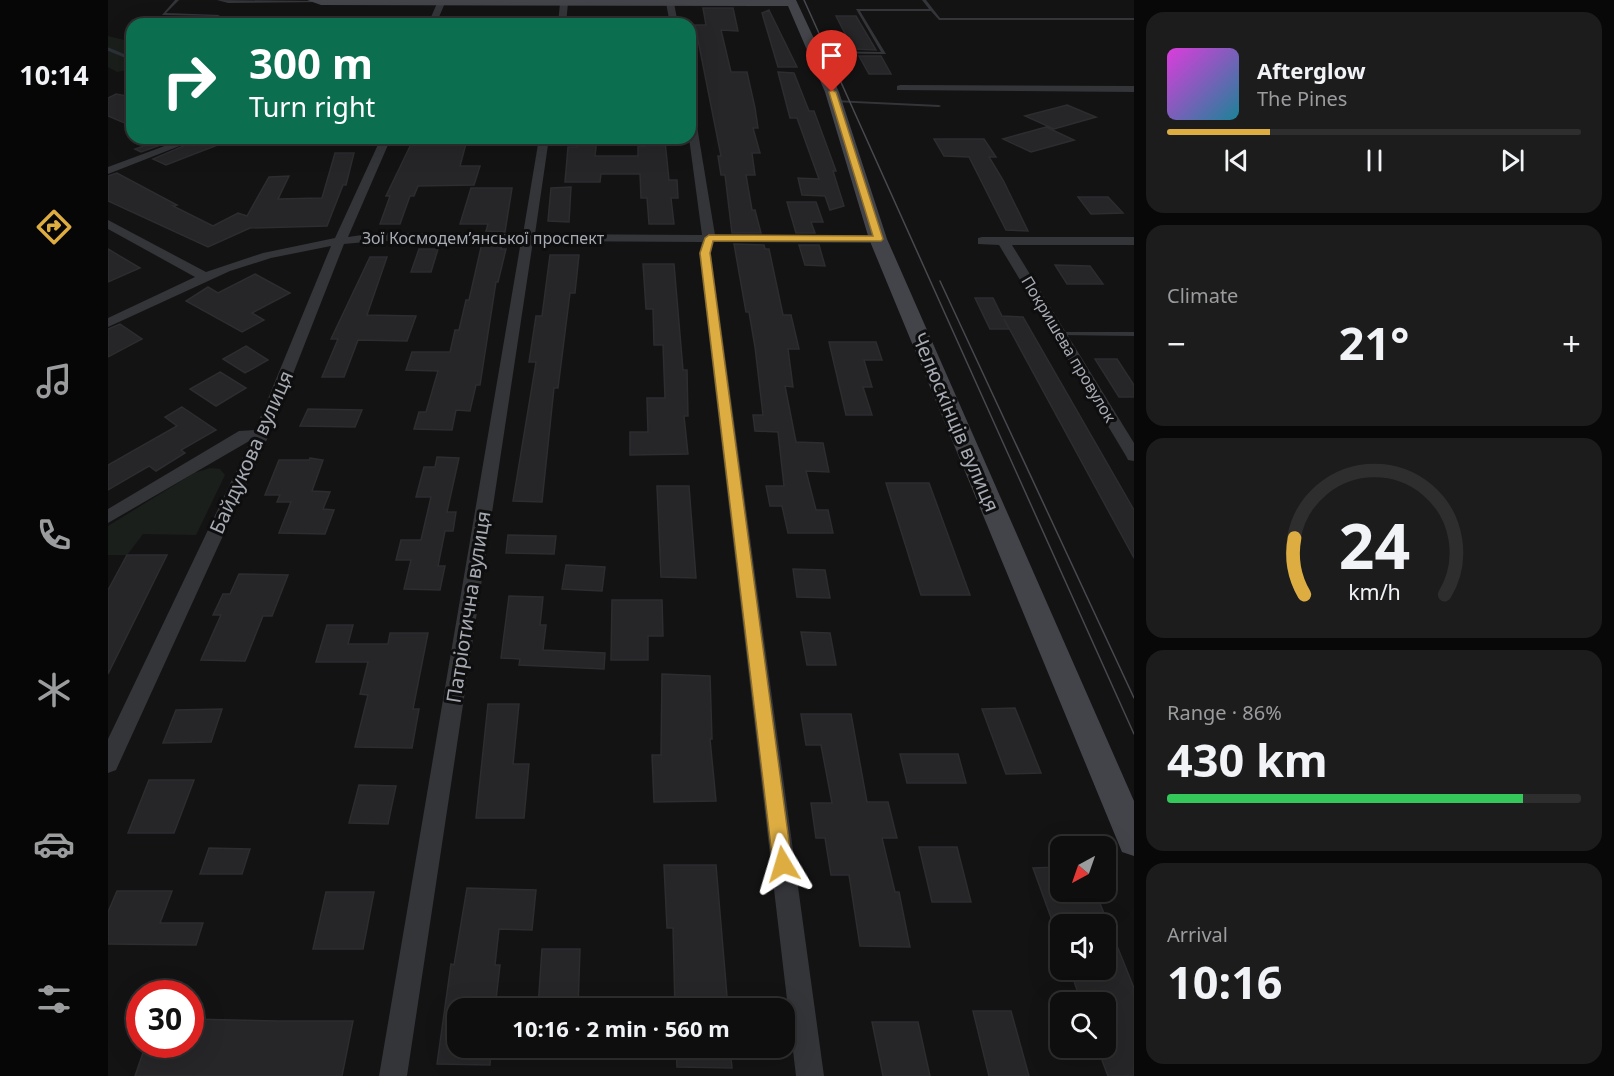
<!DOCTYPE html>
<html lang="en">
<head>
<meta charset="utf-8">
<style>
  :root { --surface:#0e0e0f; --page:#1c1c1d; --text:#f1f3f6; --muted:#9b9c9e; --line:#2e2e2f; --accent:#ddad42 }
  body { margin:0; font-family:"Noto Sans",sans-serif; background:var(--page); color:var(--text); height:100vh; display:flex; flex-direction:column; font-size:22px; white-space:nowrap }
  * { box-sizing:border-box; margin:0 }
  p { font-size:20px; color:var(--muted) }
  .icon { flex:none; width:33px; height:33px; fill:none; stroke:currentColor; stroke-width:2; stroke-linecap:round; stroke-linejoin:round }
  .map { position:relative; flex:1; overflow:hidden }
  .sheet { display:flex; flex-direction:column; gap:12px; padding:12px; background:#080808; width:480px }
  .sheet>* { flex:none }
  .hud { position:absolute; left:18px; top:18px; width:570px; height:126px; border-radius:18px; box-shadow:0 6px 24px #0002,0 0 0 2px var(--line); background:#0b6e4f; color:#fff; overflow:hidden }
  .needle { width:39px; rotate:220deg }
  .controls { position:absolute; left:942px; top:836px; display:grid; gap:12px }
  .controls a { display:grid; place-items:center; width:66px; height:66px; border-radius:12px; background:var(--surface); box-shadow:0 6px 24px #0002,0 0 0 2px var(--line); font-size:30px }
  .speed { position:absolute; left:18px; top:980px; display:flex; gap:12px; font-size:30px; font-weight:700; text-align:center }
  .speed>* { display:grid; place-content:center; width:78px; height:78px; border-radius:50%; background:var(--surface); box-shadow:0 6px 24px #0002,0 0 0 2px var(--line); line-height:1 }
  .speed .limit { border:9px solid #d22; background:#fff; color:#111 }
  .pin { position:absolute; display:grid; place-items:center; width:51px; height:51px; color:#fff; margin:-62px -26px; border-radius:50% 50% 50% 0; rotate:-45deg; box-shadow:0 0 6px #0007 }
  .pin .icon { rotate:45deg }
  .me { position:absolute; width:66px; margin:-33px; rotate:353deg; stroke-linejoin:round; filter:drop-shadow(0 0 4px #0008) }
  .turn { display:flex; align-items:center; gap:21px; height:126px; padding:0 24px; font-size:27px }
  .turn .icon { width:78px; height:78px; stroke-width:2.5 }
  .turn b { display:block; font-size:42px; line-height:51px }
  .big { font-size:45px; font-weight:700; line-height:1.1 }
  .sheet .widget { flex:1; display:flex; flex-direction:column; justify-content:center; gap:9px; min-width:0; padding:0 21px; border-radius:18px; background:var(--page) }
  .sheet .dial { align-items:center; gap:0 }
  .dial svg { height:156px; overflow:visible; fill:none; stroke:var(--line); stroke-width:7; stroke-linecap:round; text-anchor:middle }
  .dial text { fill:var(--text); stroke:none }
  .song { display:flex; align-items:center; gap:18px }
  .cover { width:72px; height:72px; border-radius:9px; background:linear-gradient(135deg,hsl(300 70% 55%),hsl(190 70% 35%)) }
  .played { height:6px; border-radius:3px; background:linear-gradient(90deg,var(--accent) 25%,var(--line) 25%) }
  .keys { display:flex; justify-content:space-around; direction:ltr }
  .heat { display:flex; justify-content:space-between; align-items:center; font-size:33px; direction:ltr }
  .charge { height:9px; border-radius:4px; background:linear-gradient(90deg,#34c759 86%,var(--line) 0) }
  .trip { position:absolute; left:339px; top:998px; width:348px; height:60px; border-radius:18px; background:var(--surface); box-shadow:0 6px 24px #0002,0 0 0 2px var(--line); font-weight:700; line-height:60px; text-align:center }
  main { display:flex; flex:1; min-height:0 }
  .dock { display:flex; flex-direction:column; width:108px; justify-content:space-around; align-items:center; background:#060606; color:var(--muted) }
  .dock .icon { width:42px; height:42px }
  .dock .on { color:var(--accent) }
  .dock b { font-size:27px; color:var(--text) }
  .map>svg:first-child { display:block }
  .green { fill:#1a1f1b }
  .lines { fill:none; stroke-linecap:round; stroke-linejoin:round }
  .stream { stroke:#2b3137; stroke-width:3 }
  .building { fill:#262628; stroke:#2d2d30; stroke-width:1.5 }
  .service { fill:#343539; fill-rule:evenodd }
  .minor { fill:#343539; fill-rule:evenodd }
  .secondary { fill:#434449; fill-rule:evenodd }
  .tram { stroke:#48494e; stroke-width:1.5 }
  .route { fill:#ddad42; stroke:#90702b; stroke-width:1.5 }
  .labels { text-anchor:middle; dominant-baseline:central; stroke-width:6; stroke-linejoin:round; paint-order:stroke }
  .far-street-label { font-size:16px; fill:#a6aab3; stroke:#0e0e0f }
  .street-label { font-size:20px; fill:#a6aab3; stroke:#0e0e0f }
</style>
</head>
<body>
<main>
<nav class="dock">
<b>10:14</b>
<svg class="icon on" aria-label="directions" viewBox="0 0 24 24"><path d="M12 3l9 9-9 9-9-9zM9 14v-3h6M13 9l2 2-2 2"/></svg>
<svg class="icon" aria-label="music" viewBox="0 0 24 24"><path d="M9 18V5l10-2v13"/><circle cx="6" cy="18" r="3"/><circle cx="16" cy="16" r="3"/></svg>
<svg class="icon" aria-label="phone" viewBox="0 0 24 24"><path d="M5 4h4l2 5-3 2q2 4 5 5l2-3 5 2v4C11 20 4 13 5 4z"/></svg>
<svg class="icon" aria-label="climate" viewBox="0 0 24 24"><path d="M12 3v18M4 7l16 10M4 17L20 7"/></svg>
<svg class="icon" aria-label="car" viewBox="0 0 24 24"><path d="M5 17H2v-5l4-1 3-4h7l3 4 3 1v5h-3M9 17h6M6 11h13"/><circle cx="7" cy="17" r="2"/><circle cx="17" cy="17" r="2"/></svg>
<svg class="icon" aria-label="filters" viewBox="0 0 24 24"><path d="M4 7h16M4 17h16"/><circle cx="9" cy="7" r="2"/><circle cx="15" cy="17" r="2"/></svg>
</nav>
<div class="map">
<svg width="1026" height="1076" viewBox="0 0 1026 1076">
  <rect width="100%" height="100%" fill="#131314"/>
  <path class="green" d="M0 36 24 42V69L9 72 0 67Z
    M102 468 112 469 117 475 88 535 35 534 19 555H0V526L86 473Z"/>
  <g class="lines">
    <path class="stream" d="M0 49 24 59"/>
  </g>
  <path class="building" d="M595 8H625L630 31 613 30 623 72H639L647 108 650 128H645L652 153H644L647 175H638L644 210H647L653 233H624L617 175H613L610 156H613L587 25H598Z
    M661 10 689 67H670L654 13Z
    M728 16H748L768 50 745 49Z
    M751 56H773L783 74H761Z
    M670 72 686 73 701 111H706L728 171H725L736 206 722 210 717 196 694 195 690 178 711 179 689 118H682Z
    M8 94 24 97V126L0 116V98Z
    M959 105 988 117 946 129 917 116Z
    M938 127 966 140 923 152 895 139Z
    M58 138H72L33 152 27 149Z
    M94 138 125 139 58 165 45 159Z
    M306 138 359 140 352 166H372L366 185 310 186 306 196H302L292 224H272L282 196H278Z
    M470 138H489L487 156H530V146H537L536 141H557L561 180H569L570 198H563L566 224H541L539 198H533L532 174H493L492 182H457L460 147H469Z
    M826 139H876L888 157H881L895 180 920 231 898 230 861 157 836 156Z
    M227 153H246L238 185H235L219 226 142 228 100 247 0 201V176L9 173 69 205 65 206 105 226 130 213 139 216 161 177 181 176 170 199 214 198Z
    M463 187 461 222 440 221 443 188Z
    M363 188H404L397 232 378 231 380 224H352Z
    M970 197H1000L1015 213 983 214Z
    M679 202H708L715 222H703L707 233H688Z
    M374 243H394L393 249H398L390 282H388L372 385H368L362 411 348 410 344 430 306 429 311 412H318L330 371 298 370 304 352H342L347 330H351L358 300H361Z
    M626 244 656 245 657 249H661L675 315H683L691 349H680L685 387 677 386 688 442 715 443 721 472 698 471 708 510H720L725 533H680L674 506H662L658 486H676L670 432 647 431 645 415H655L647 347 641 312H638Z
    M691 245H711L717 266 697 265Z
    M0 249 32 268 0 282Z
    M311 249H330L323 272H303Z
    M442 255H471L467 293H462L450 388H446L434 502 405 501 428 362H421L428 316H434Z
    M262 257H279L259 315 308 316 299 341 250 340 236 377H214L230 339H223Z
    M535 264H566L575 370H579L580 416H576L580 454 522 455V432H540L539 398H557L555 345H546L545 309H538Z
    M947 265 982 266 995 284H959Z
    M147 274 182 293 144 313 156 320 134 332 78 301 100 287 110 293Z
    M867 298H885L894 316 915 317 1026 510V558L896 319 901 329H882Z
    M12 324 34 339 0 357V329Z
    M721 342H768L774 360H756L764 387H755L764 415H738Z
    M138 346 160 360 137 373 115 359Z
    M987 359H1009L1026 385V397H1011Z
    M112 372 138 388 108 406 82 389Z
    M74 407 108 430 73 450 77 453 48 471 41 466 0 490V465L69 426 57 417Z
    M200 409 254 410 247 427 192 426Z
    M329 457 351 458 339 512H348L345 531H337L330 566H337L332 590 296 589 303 560H288L293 540H313L323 497H308L316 467H327Z
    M202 458 215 460 204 491 222 492 215 509 226 510 217 534 171 533 183 502H169L172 495H157L171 460H201Z
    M778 483H821L862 595H813Z
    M549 486H581L588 578 553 577Z
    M400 535 448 536 446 554 398 553Z
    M19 555H59L0 674V590Z
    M458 565 497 567 494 591 454 589Z
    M685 569 717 570 722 598 689 597Z
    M131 574 180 575 164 616H155L137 661 93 660 113 615H105L115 594H122Z
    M401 596 435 597 432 625H438L435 650 497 653 496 669 411 665 412 659 393 658Z
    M504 600H554L555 636H540V660H503Z
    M219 625H245L240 644H280L282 633H320L305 709H311L304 748 247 747 260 695 252 694 260 662H208Z
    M693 632 722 633 728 665H699Z
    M554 674 602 676 604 739H602L608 801 546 802 544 755H553Z
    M380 704H411L405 764H421L416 818H368Z
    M907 708 933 773 898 774 874 709Z
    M114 709 103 742 55 743 68 710Z
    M693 714H743L759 802H780L789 838H774L787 892H791L802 947 752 946 741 875H723L717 838H708L703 803H724L713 745H698Z
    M792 754H850L858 783H799Z
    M41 780H86L66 833H20Z
    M251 785 288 786 280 824 241 823Z
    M811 847H849L863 902H824Z
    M101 848 142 849 134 874H92Z
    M556 865H608L620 1008H567L565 928H559Z
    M952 867V891H987L1026 988V1076H1000L989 1047H998V1002H973L962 969H998V924H952V937H950L925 868Z
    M359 888 428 890 424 930 391 929 387 965H392L387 1008H350V1047H383L382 1065 329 1064 343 964 346 965Z
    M9 891H64L52 923H95L88 945 0 944V912Z
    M218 892H266L255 949H205Z
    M434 949H472L470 1008H430Z
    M865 1011H903L921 1076H881Z
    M82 1019 169 1021H245L234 1076H27L38 1044H82Z
    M764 1022H810L822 1076H775Z
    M568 1047H622L624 1068 569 1067Z"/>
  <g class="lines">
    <path class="service" d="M67 0H71L58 13 112 15 110 16 54 15Z
      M109 0 213 1 215 2 120 3Z
      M814 0H818L832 18H1026V20H831L823 11H752L778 54 707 53 705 52 707 51 773 52 748 9H821Z
      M725 100 831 105 833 106 831 107 727 102H725Z
      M953 332H1026V336L951 335 949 334Z"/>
    <path class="minor" d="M330 1 337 3 328 24H320Z
      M456 1 460 3 458 24H450L452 3Z
      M562 1 566 3 570 24H562L558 3Z
      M792 85 1026 86V92L789 90V86Z
      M582 111 587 114 607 235H770L776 239 770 243 606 242 603 253 716 1076H688L591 253 594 242 425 241 299 1076H271L413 241H268L236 244 161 435 8 770 0 773V739L143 440 0 523V509L131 431 147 430 223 246 163 258 122 271 0 327V318L87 277 0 229V220L98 272 155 253 227 238 273 138H283L240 237 268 233 415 234 431 138H441L427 234 594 235 581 138Z
      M78 138H92L0 174V167Z
      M874 237H1026V245H904L1026 443V461L1020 460 1018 456 891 245 870 244V238Z"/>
    <path class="secondary" d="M199 0H688L731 92 779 239 1026 801V856L1014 852 761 239 717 92 680 6 213 5Z"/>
    <path class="tram" d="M696 0 1026 734
      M832 281 1026 698"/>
  </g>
  <path class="route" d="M724 90 728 92 775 239 773 241H605L602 253 684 864 681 871 675 873 668 871 665 864 592 253 597 238 601 235 765 236 721 92Z"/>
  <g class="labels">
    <g class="far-street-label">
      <text x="375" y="238">Зої Космодем’янської проспект</text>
      <text transform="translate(961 349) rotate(59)">Покришева провулок</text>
    </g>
    <g class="street-label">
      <text transform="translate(848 422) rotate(67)">Челюскінців вулиця</text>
      <text transform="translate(143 452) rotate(-66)">Байдукова вулиця</text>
      <text transform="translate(360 607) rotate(-81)">Патріотична вулиця</text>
    </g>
  </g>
</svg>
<div class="controls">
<a><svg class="needle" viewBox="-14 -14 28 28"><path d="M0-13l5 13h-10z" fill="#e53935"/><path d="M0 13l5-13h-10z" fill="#9b9c9e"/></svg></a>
<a><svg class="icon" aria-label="sound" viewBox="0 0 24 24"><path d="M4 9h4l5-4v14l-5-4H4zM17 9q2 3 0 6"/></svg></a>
<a><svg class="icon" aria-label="search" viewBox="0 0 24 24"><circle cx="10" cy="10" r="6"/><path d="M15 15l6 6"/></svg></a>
</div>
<div class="speed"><div class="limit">30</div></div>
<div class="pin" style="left:724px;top:92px;background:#d93025"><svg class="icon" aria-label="arrive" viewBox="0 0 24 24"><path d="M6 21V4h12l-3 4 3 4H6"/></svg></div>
<svg class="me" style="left:675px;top:864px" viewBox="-20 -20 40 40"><path d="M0-17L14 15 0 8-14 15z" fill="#ddad42" stroke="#fff" stroke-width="4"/></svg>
<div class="trip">10:16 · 2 min · 560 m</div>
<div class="hud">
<div class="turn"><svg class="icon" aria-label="right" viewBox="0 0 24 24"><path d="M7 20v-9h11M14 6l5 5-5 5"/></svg><div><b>300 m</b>Turn right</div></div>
</div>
</div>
<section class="sheet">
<div class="widget">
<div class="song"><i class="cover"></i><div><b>Afterglow</b><p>The Pines</p></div></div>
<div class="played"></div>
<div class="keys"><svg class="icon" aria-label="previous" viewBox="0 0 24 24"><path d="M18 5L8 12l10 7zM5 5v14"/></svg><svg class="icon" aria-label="pause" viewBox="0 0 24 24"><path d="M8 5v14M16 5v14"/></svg><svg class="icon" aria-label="next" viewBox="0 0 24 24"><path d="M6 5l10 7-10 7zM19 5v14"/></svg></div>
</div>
<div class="widget"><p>Climate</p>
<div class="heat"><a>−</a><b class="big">21°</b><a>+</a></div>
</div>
<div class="widget dial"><svg viewBox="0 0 100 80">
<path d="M14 69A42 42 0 1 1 86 69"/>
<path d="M14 69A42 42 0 0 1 9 40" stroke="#ddad42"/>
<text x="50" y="56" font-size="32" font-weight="700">24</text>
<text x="50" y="72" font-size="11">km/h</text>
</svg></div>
<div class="widget"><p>Range · 86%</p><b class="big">430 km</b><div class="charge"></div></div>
<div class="widget"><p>Arrival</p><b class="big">10:16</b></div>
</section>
</main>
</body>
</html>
